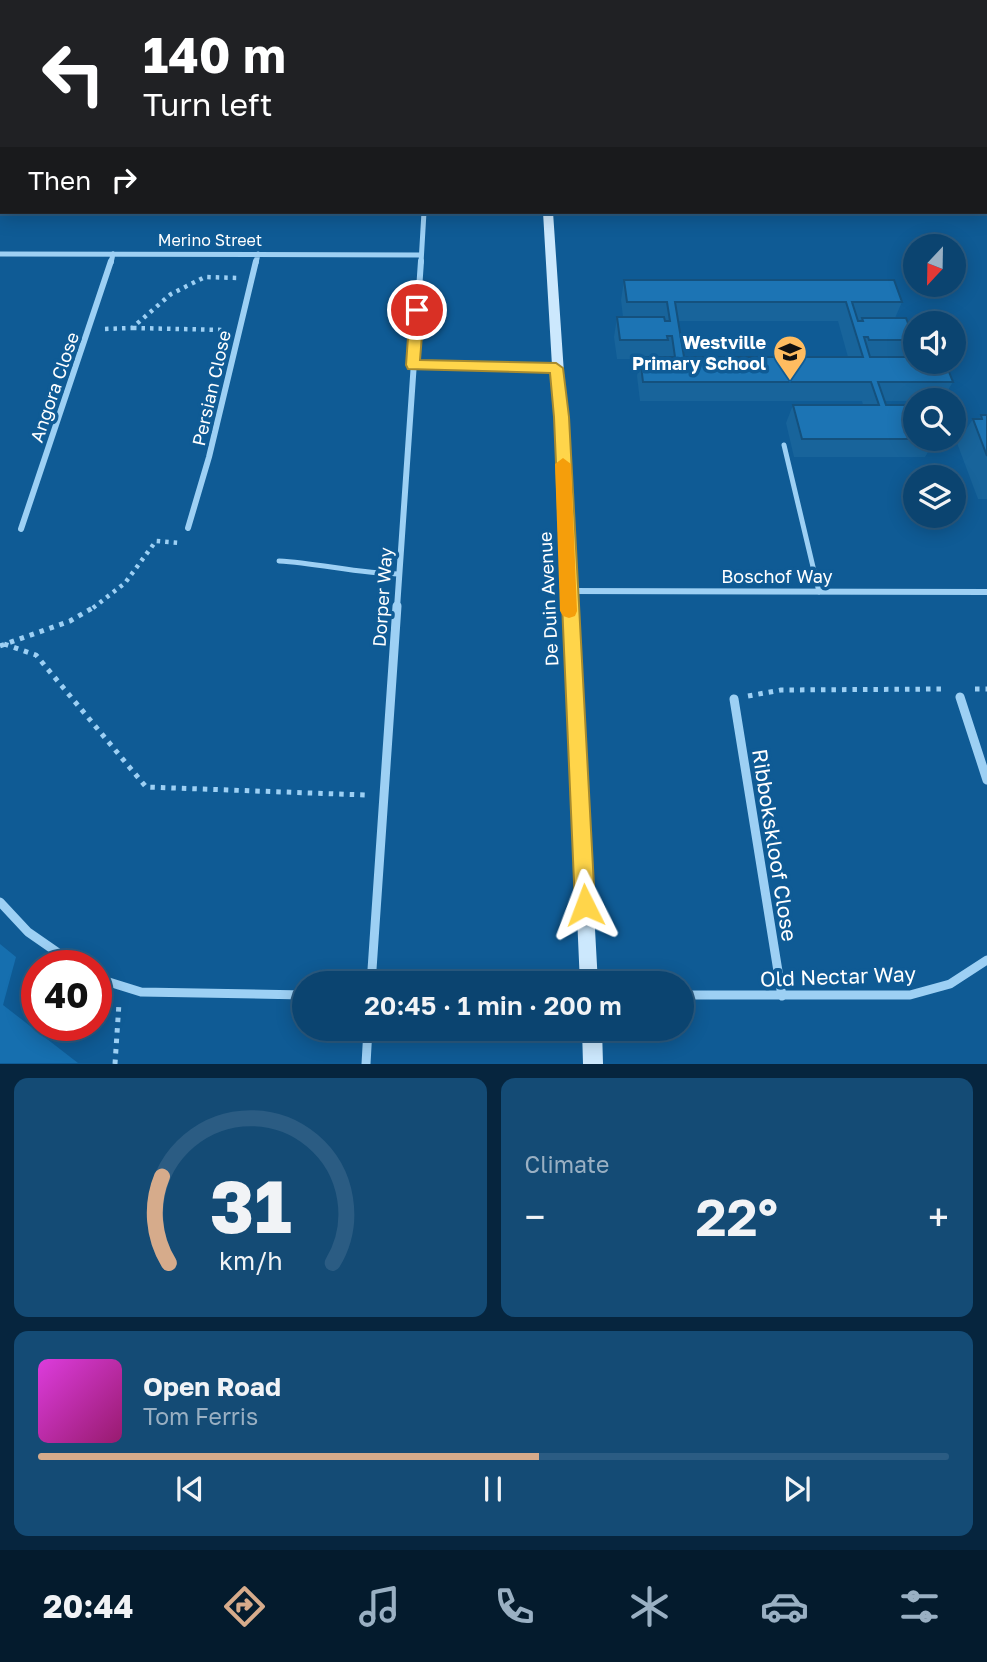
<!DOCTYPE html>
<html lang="en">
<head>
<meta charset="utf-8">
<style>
  :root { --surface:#0b4470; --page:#144b75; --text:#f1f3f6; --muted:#9ab0c3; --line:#2b5c83; --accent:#d6ab8b }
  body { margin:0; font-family:"Golos Text",sans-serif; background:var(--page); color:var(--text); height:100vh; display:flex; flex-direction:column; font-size:26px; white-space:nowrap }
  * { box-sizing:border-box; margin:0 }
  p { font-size:23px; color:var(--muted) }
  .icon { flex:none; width:38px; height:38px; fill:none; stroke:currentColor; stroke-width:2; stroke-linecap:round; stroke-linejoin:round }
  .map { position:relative; height:1064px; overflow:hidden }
  .side { display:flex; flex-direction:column; gap:14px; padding:14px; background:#06253e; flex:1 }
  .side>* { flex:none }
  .guide { position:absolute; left:0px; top:0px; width:987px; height:214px; box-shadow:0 4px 18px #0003,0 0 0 2px var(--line); background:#202124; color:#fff; overflow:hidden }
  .needle { width:46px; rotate:202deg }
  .buttons { position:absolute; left:903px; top:234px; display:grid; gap:14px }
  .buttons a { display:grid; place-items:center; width:63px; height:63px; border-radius:50%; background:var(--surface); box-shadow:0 4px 18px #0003,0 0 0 2px var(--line); font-size:35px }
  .speed { position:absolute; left:21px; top:950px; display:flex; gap:14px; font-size:35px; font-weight:700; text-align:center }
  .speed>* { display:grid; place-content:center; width:91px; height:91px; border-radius:50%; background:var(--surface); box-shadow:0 4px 18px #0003,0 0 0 2px var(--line); line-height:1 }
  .speed .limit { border:10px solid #d22; background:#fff; color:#111 }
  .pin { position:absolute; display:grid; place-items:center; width:60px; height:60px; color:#fff; margin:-30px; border:4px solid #fff; border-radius:50%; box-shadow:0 2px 7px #0007 }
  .me { position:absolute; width:77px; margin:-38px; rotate:357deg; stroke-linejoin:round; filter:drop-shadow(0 0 5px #0008) }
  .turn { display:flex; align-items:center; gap:24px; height:147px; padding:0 28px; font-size:32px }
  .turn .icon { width:91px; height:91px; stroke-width:2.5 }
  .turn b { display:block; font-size:49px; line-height:60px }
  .then { display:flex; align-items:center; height:66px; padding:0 28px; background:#0003; gap:14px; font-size:26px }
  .big { font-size:52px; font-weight:600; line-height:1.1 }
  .side .card { flex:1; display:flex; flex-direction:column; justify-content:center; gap:10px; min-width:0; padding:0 24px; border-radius:14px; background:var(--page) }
  .side .dial { align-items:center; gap:0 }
  .dial svg { height:182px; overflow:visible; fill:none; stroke:var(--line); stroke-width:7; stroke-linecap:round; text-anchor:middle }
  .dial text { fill:var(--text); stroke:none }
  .song { display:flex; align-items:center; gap:21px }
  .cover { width:84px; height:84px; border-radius:10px; background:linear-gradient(135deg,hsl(300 70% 55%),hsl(320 70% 35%)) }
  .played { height:7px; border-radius:4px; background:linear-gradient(90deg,var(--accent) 55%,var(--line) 55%) }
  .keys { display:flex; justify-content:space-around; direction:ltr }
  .heat { display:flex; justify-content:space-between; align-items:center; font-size:38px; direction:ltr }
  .side .tiles { flex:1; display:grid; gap:14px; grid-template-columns:1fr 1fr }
  .card:last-child { grid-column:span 2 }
  .trip { position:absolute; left:292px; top:971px; width:402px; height:70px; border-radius:35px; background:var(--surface); box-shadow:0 4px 18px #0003,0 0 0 2px var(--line); font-weight:600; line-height:70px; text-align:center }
  .menu { display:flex; height:112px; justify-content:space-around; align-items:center; background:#041b2d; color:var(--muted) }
  .menu .icon { width:49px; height:49px }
  .menu .active { color:var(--accent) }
  .menu b { font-size:32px; color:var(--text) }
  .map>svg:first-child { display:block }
  .green { fill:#166faf }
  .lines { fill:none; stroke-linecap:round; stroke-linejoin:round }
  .path-far1 { stroke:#9dd0f4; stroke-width:4.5; stroke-dasharray:3.5 5; stroke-linecap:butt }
  .path { stroke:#9dd0f4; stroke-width:5; stroke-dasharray:4.5 6; stroke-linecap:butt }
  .lane { stroke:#9dd0f4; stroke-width:5 }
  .street-far2 { stroke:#9dd0f4; stroke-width:5 }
  .street-far1 { stroke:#9dd0f4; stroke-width:6 }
  .street { stroke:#9dd0f4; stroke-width:9 }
  .secondary { fill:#cce8fd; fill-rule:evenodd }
  .wall { fill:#18649b; fill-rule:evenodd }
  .building { fill:#1c74b4; stroke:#14517e; stroke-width:2; fill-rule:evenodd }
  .route { fill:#ffd54a; stroke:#a68a30; stroke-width:2 }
  .slow { fill:#f59e0b }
  .labels { text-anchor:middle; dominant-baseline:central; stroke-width:7; stroke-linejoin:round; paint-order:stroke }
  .far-street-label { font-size:16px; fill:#fff; stroke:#0f5b95 }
  .poi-label { font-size:18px; font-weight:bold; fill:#fff; stroke:#0f5b95; text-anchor:end }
  .street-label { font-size:18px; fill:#fff; stroke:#0f5b95 }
  .near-street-label { font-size:21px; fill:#fff; stroke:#0f5b95 }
</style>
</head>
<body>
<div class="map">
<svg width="987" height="1064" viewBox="0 0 987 1064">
  <rect width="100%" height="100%" fill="#0f5b95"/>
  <path class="green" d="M0 944 16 957 3 1005 78 1063H0Z"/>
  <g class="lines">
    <path class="path-far1" d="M133 328 225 330
      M105 329 132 328 171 294 205 277 237 278
      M93 608 125 583 156 541 180 543"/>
    <path class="path" d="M4 644 36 655 146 787 366 795
      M0 646 70 621 96 606
      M975 689H987
      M748 696 781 690 946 689
      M115 1064 119 1003"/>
    <path class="lane" d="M784 445 819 592
      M279 561C319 563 359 574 399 574"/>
    <path class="street-far2" d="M678 0 683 2
      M0 254 420 255
      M111 263 113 254
      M256 263 258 254
      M421 263 424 212"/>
    <path class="street-far1" d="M413 365 556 368
      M188 528 209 457 256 261
      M21 529 111 261
      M568 591 987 592
      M397 608 421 261"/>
    <path class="street" d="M960 697 987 780
      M734 699 782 996
      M0 902 28 932 77 966
      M96 978 141 992 304 995
      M371 984 397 606
      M682 995H910L950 984 987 960
      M366 1064 368 1029"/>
    <path class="secondary" d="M985 163H987V169H985Z
      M0 164H2V170H0Z
      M543 212H553L567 417 598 984H580L555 417Z
      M582 1029H602L603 1064H583Z"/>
  </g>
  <path class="wall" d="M124 0H428V2H124Z
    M624 280 902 302 895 318 915 340 906 357 953 382 941 401H884L886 405 936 439 925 457H794L786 423 793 405H863L862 401H640L637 376 640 359H617L614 337 617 317H623L621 300ZM678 321H838L848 357H684Z
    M981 415H987V499H978L957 443 973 419H979Z"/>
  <path class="building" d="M252 0H259L258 2H392V0H399V2H426H252Z
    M624 280H894L902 302H852L858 321H863L862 318H906L915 340H869L868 337H864L870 357H915V362H945L953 382H878L886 405H915V439H802L793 405H879L871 382H643L640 357H675L672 336H667L668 340H620L617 317H664L665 321H670L667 302H627ZM675 302H846L863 357H684Z
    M981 415H987V456L973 419H982Z"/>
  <path class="route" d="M417 305 424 310 420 360 556 363 563 368 569 417 595 905 592 912 585 915 578 912 575 905 554 417 550 373 408 369 406 365 410 310Z"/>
  <path class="slow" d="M563 458 571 464 577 611 575 616 569 618 563 616 560 611 555 464Z"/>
  <defs>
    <g id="school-pin" transform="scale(1.75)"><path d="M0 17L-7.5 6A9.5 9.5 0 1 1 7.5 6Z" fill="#ffbc60" stroke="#0f5b95"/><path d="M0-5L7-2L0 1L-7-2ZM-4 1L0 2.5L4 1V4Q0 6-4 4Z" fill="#111"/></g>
  </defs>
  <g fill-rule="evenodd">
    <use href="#school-pin" x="790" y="352"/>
  </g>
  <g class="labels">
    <g class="far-street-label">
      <text x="210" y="240">Merino Street</text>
    </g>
    <g class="poi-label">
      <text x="766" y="342">Westville<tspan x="766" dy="21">Primary School</tspan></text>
    </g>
    <g class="street-label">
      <text transform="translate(54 387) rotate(-71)">Angora Close</text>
      <text transform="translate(211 388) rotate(-77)">Persian Close</text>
      <text x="777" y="576">Boschof Way</text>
      <text transform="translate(382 597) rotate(-86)">Dorper Way</text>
      <text transform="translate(548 599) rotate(-93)">De Duin Avenue</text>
    </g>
    <g class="near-street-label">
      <text transform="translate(775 845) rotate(81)">Ribbokskloof Close</text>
      <text transform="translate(838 976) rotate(-2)">Old Nectar Way</text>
    </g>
  </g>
</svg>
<div class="buttons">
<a><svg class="needle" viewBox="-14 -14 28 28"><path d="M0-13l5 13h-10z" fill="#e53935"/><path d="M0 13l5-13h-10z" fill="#9ab0c3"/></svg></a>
<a><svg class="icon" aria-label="sound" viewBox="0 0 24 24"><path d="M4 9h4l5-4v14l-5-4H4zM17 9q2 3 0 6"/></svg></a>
<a><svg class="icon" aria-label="search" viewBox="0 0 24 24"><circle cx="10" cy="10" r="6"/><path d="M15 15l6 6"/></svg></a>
<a><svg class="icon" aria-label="layers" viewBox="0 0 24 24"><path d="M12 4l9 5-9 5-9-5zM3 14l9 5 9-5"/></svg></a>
</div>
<div class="speed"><div class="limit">40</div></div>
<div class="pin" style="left:417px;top:310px;background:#d93025"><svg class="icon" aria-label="arrive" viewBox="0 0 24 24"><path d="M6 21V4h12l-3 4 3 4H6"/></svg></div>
<svg class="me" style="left:585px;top:905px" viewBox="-20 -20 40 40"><path d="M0-17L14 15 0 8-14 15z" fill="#ffd54a" stroke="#fff" stroke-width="4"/></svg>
<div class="trip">20:45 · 1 min · 200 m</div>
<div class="guide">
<div class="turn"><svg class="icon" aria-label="left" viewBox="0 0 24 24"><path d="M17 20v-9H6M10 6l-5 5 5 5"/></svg><div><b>140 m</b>Turn left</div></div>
<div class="then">Then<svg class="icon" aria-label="right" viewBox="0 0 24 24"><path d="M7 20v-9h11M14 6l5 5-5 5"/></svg></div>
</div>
</div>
<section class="side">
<div class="tiles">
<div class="card dial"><svg viewBox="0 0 100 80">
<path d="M14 69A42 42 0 1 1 86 69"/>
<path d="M14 69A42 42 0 0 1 11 31" stroke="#d6ab8b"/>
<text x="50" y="56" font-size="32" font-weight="700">31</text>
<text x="50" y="72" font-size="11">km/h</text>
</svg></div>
<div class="card"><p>Climate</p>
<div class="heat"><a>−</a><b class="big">22°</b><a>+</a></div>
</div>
<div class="card">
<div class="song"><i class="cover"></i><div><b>Open Road</b><p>Tom Ferris</p></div></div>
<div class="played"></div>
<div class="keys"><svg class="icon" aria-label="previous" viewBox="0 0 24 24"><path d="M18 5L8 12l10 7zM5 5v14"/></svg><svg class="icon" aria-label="pause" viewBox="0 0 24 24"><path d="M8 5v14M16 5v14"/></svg><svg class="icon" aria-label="next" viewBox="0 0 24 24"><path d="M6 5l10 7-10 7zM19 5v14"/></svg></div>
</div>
</div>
</section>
<nav class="menu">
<b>20:44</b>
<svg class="icon active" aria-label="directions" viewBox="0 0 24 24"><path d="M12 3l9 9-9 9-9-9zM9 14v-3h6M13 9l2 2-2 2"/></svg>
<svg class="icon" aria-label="music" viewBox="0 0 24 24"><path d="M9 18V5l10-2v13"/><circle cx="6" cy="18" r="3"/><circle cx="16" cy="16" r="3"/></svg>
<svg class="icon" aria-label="phone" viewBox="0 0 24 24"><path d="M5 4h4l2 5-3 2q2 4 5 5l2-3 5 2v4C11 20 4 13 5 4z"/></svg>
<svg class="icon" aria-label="climate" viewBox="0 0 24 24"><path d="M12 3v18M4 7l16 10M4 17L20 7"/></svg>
<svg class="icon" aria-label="car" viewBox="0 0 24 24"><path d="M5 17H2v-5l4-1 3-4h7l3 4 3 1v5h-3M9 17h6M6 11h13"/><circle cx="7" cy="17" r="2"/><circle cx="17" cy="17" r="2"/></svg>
<svg class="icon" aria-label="filters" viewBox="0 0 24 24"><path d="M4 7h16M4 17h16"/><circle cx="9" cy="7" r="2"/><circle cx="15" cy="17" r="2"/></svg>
</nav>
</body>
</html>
